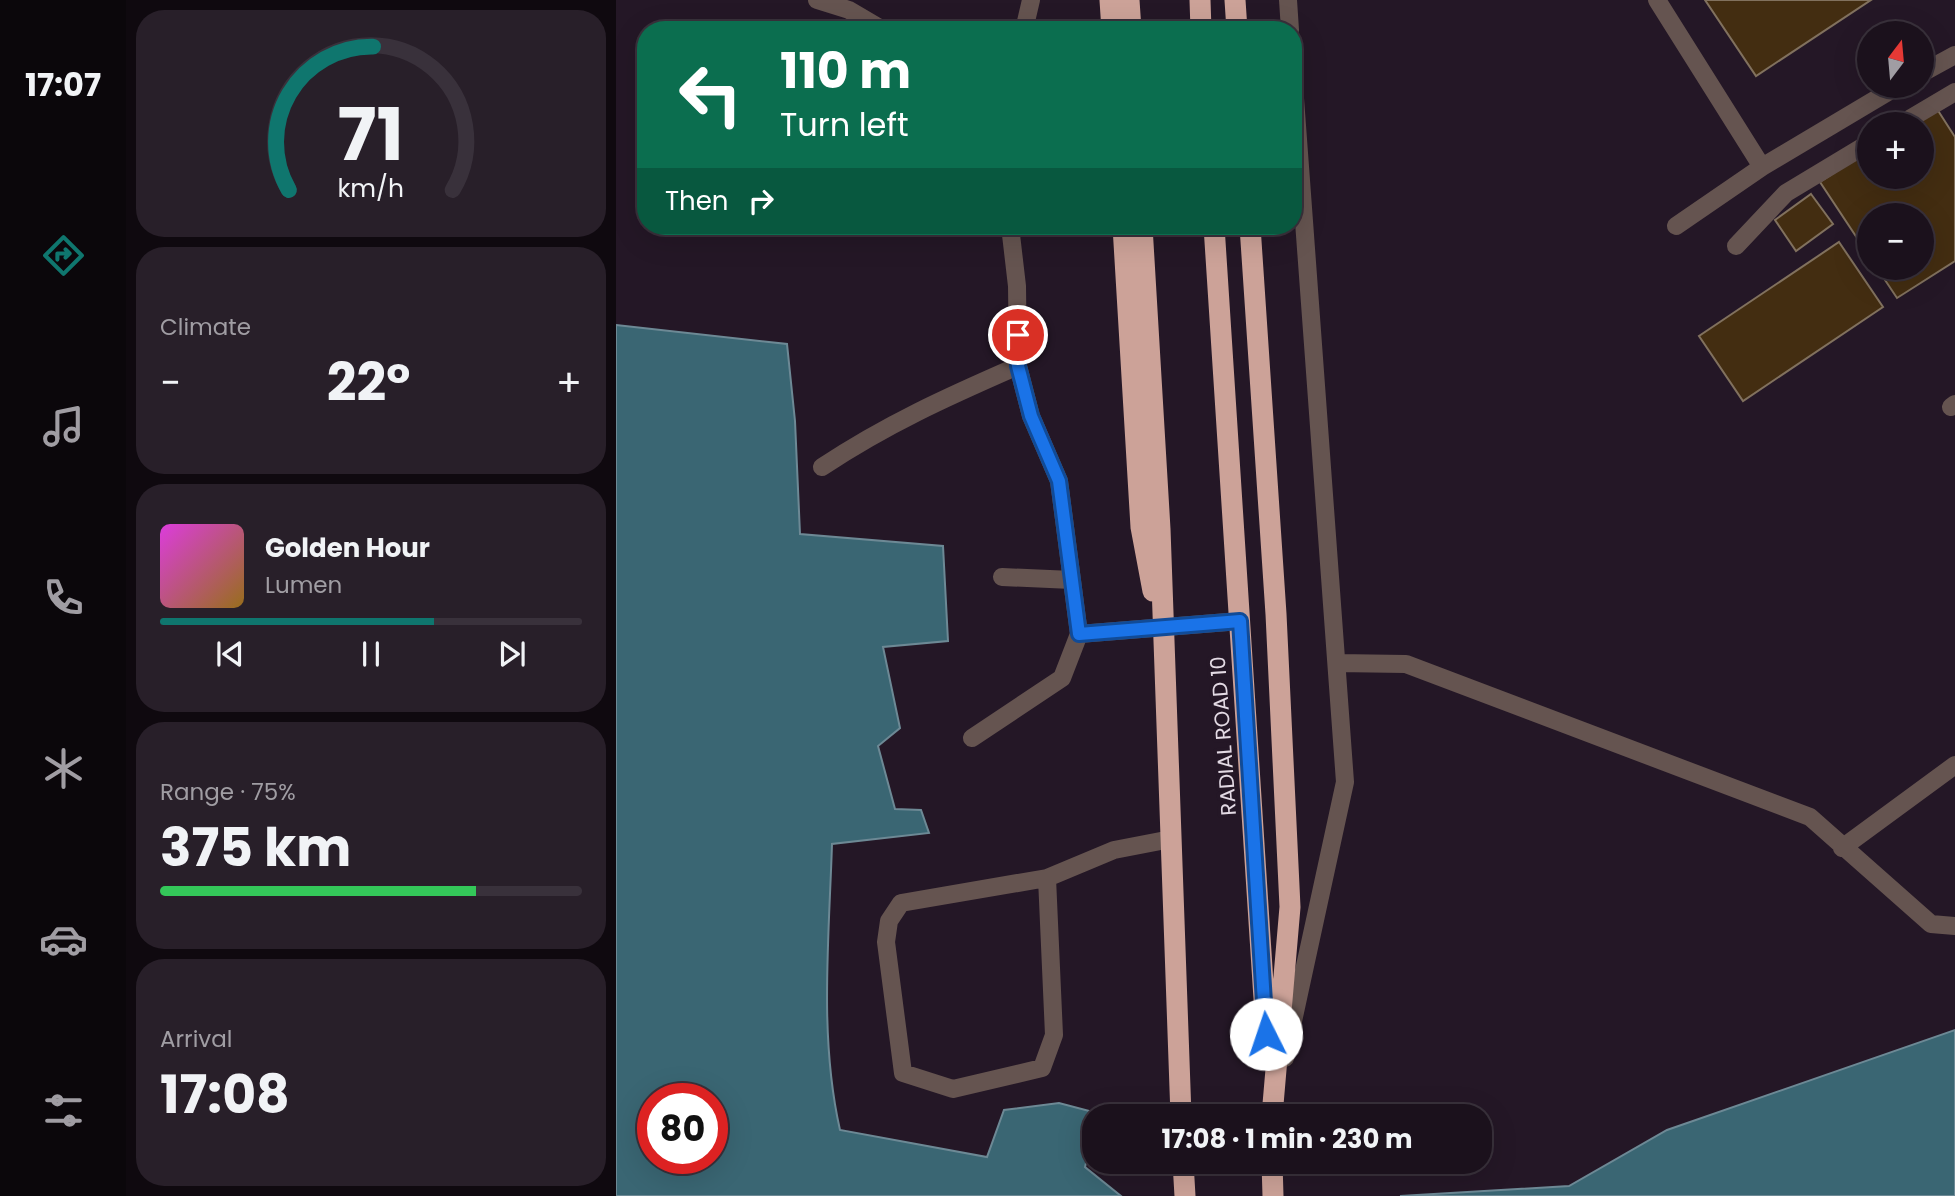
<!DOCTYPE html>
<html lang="en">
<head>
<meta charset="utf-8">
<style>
  :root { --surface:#1b111c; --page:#281f29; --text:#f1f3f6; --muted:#a09da3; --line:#39313b; --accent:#0f766e }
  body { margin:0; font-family:Poppins,sans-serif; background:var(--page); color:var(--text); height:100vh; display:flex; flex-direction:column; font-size:26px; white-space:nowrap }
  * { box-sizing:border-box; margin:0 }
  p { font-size:23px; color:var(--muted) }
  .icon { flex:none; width:38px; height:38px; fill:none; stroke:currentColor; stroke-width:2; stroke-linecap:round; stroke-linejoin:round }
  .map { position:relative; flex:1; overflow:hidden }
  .drawer { display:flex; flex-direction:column; gap:10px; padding:10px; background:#0f090f; width:490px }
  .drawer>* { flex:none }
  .top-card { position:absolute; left:21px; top:21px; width:665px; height:214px; border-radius:28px; box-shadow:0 7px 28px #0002,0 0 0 2px var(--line); background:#0b6e4f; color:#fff; overflow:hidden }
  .needle { width:46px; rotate:16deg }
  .buttons { position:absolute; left:1241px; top:21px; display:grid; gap:14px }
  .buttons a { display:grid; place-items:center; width:77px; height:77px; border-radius:50%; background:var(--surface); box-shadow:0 7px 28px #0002,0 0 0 2px var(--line); font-size:35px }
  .speed { position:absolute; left:21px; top:1083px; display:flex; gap:14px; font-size:35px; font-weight:700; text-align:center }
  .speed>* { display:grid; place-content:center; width:91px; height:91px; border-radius:50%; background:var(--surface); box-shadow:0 7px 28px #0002,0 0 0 2px var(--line); line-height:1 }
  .speed .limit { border:10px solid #d22; background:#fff; color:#111 }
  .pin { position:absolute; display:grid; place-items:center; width:60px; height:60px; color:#fff; margin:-30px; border:4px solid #fff; border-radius:50%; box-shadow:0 2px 7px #0007 }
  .me { position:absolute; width:77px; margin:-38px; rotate:356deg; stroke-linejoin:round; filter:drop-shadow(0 0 5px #0008) }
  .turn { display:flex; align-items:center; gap:24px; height:147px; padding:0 28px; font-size:32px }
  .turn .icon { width:91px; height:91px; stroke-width:2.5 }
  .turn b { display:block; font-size:49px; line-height:60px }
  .then { display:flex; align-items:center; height:66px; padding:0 28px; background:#0003; gap:14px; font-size:26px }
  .big { font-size:52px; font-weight:700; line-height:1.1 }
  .drawer .widget { flex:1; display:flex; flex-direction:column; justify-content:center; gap:10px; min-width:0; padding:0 24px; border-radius:28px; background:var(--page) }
  .drawer .dial { align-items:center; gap:0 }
  .dial svg { height:182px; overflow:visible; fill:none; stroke:var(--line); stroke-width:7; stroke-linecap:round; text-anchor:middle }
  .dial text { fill:var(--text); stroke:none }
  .song { display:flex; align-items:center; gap:21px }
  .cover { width:84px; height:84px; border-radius:10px; background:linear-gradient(135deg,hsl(300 70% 55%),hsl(40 70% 35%)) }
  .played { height:7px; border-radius:4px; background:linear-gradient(90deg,var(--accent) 65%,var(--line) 65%) }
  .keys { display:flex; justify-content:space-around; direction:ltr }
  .heat { display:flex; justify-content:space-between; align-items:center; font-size:38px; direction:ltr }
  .charge { height:10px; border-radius:5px; background:linear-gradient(90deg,#34c759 75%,var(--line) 0) }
  .trip { position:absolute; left:466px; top:1104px; width:410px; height:70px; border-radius:28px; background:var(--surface); box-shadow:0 7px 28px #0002,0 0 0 2px var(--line); font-weight:700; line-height:70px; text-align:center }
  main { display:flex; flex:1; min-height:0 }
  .menu { display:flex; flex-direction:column; width:126px; justify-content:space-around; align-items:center; background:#0b070b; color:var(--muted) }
  .menu .icon { width:49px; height:49px }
  .menu .on { color:var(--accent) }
  .menu b { font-size:32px; color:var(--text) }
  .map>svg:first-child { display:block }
  .water { fill:#3a6673; stroke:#6d8995; stroke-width:2; fill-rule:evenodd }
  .building { fill:#432d11; stroke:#81715e; stroke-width:2 }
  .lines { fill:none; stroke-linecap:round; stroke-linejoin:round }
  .minor { stroke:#655450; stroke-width:18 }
  .highway { stroke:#cca298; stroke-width:21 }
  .route-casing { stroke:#114b97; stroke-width:18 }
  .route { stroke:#1a73e8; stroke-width:12 }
  .labels { text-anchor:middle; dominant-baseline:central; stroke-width:7; stroke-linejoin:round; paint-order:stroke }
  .street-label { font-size:21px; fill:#e3dae4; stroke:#241726 }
</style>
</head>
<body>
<main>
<nav class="menu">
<b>17:07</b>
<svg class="icon on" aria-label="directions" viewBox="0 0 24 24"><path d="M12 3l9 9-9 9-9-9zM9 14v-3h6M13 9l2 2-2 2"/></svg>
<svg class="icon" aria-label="music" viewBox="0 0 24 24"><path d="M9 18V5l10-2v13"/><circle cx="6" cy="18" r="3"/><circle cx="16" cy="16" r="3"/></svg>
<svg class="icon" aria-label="phone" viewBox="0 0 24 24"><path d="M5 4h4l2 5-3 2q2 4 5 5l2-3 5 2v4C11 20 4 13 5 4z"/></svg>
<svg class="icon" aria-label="climate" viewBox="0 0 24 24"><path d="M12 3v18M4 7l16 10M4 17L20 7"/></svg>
<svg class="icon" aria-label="car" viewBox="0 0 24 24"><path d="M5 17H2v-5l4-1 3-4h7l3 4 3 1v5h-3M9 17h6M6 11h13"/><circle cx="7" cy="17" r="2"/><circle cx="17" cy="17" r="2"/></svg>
<svg class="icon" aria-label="filters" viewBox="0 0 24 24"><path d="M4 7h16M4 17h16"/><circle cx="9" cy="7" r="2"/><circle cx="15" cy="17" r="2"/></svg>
</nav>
<section class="drawer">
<div class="widget dial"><svg viewBox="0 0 100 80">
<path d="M14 69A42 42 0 1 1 86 69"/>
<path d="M14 69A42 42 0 0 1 51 6" stroke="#0f766e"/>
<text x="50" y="56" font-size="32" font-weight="700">71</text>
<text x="50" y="72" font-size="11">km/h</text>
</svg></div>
<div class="widget"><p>Climate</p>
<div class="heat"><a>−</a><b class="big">22°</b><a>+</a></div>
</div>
<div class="widget">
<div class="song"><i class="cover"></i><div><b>Golden Hour</b><p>Lumen</p></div></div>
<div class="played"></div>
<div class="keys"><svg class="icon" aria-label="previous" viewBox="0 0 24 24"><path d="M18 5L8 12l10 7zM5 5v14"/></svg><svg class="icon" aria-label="pause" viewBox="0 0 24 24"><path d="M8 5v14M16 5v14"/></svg><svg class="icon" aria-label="next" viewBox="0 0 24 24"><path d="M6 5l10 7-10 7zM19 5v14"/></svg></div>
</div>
<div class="widget"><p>Range · 75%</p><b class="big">375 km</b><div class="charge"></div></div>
<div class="widget"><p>Arrival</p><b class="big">17:08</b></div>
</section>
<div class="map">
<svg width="1339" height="1196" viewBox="0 0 1339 1196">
  <rect width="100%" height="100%" fill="#241726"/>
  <path class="water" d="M0 325 171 344 179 421 184 534 327 546 332 641 267 647 284 728 262 746 279 809 305 810 313 833 216 844C213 939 203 1037 224 1130L371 1157 388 1110 443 1103 481 1113 478 1116V1129L469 1167 505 1196H0ZM37 1099H96V1158H37Z
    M1339 1030V1196H784L953 1186 1051 1130Z"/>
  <path class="building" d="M1089 0H1255L1140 76Z
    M1321 109 1339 137V261L1281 298 1261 268H1306V215H1253V256L1204 182 1250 152 1253 156V177H1306V124H1298Z
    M1195 194 1217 224 1180 251 1159 220Z
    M1223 242 1267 307 1127 401 1083 336Z"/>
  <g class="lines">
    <path class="minor" d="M201 0 233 10 267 30
      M672 0 674 30
      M1041 0 1146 167
      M408 30 415 0
      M1306 73 1339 55
      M1285 124 1339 92
      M1060 226 1146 167 1282 86
      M1120 246 1170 193 1253 143
      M1335 407 1339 404
      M206 467C271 424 331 397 402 366
      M386 577 456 580
      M463 634 624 621
      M721 663 790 664 1194 817 1315 924 1339 926
      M356 738 446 678 463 634 443 481 415 416 402 366 401 286 394 226
      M1226 848 1339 765
      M431 878 438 1035 426 1068 337 1089 287 1073 270 942 273 921 285 903 431 878 498 850 555 839
      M669 1058 729 782 677 71"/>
    <path class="highway" d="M494 0 496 30
      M513 0 515 30
      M584 0 585 30
      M619 0 621 30
      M507 226 525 527 537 591
      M526 226 544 529 565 1116
      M598 226 651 1045
      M634 226 660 614 674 907 656 1116
      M567 1162 569 1196
      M656 1162 657 1196"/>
  </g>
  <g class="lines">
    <g class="route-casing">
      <path id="route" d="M402 335V366L415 416 443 481 463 634 624 621 650 1034"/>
    </g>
    <use href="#route" class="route"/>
  </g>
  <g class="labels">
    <g class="street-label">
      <text transform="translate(607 736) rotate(-94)">RADIAL ROAD 10</text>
    </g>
  </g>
</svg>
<div class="buttons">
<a><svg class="needle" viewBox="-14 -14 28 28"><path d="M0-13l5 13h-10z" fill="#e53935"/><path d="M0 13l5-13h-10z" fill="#a09da3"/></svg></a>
<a>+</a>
<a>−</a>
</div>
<div class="speed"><div class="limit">80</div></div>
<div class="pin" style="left:402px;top:335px;background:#d93025"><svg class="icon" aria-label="arrive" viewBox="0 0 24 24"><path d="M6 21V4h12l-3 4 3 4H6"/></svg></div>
<svg class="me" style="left:650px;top:1034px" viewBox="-20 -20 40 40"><circle r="19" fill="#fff"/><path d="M0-13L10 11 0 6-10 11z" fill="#1a73e8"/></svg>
<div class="trip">17:08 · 1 min · 230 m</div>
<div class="top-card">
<div class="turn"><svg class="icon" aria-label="left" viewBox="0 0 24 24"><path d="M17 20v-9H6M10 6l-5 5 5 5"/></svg><div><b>110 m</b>Turn left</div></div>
<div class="then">Then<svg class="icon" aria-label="right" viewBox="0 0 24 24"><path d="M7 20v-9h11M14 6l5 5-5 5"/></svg></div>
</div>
</div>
</main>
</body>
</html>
